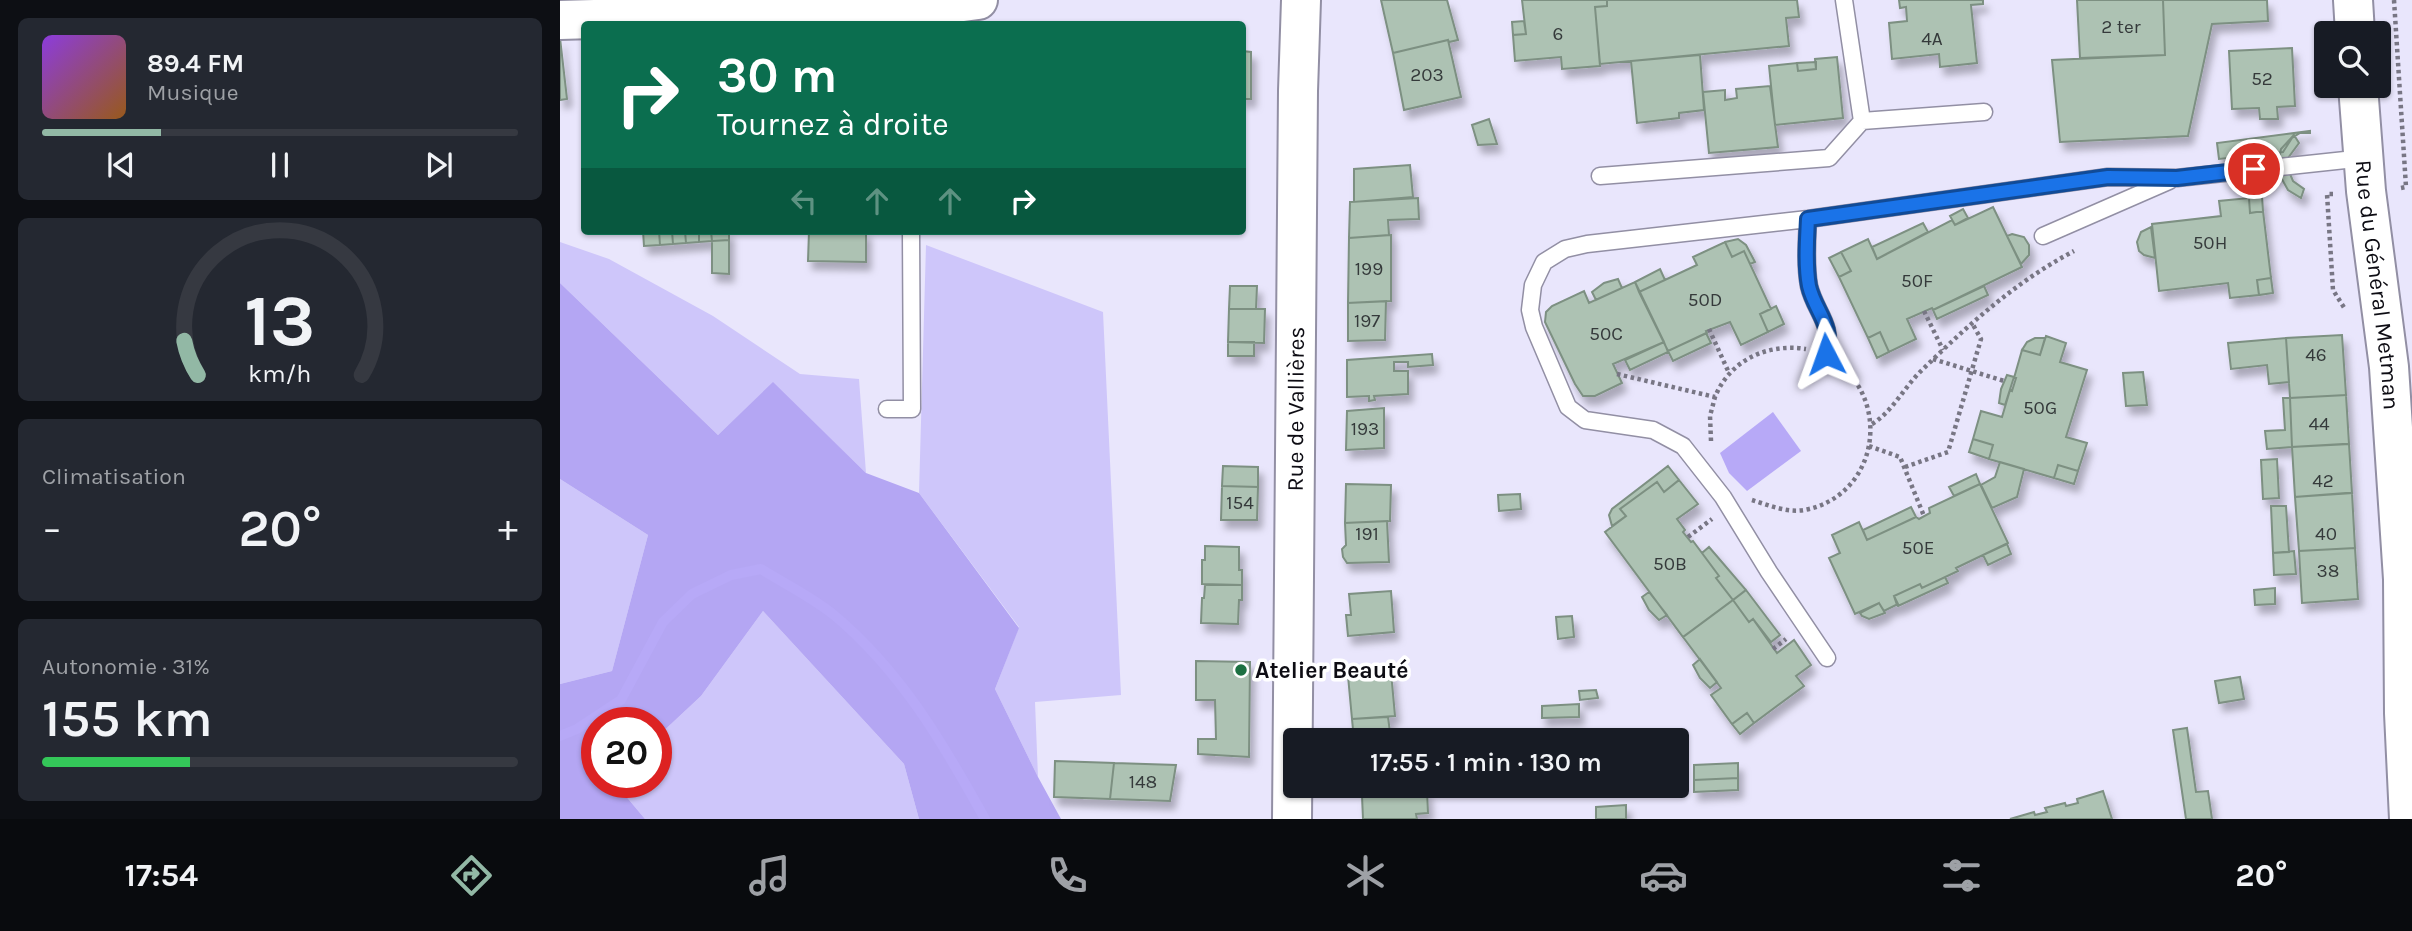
<!DOCTYPE html>
<html lang="fr">
<head>
<meta charset="utf-8">
<style>
  :root { --surface:#171b24; --page:#242831; --text:#f1f3f6; --muted:#9ea1a6; --line:#363941; --accent:#92b8a5 }
  body { margin:0; font-family:Karla,sans-serif; background:var(--page); color:var(--text); height:100vh; display:flex; flex-direction:column; font-size:26px; white-space:nowrap }
  * { box-sizing:border-box; margin:0 }
  p { font-size:23px; color:var(--muted) }
  .icon { flex:none; width:38px; height:38px; fill:none; stroke:currentColor; stroke-width:2; stroke-linecap:round; stroke-linejoin:round }
  .map { position:relative; flex:1; overflow:hidden }
  .sheet { display:flex; flex-direction:column; gap:18px; padding:18px; background:#0d0f14; width:560px }
  .sheet>* { flex:none }
  .top-card { position:absolute; left:21px; top:21px; width:665px; height:214px; border-radius:7px; box-shadow:0 2px 5px #0004; background:#0b6e4f; color:#fff; overflow:hidden }
  .fabs { position:absolute; left:1754px; top:21px; display:grid; gap:14px }
  .fabs a { display:grid; place-items:center; width:77px; height:77px; border-radius:7px; background:var(--surface); box-shadow:0 2px 5px #0004; font-size:35px }
  .speed { position:absolute; left:21px; top:707px; display:flex; gap:14px; font-size:35px; font-weight:700; text-align:center }
  .speed>* { display:grid; place-content:center; width:91px; height:91px; border-radius:50%; background:var(--surface); box-shadow:0 2px 5px #0004; line-height:1 }
  .speed .limit { border:10px solid #d22; background:#fff; color:#111 }
  .pin { position:absolute; display:grid; place-items:center; width:60px; height:60px; color:#fff; margin:-30px; border:4px solid #fff; border-radius:50%; box-shadow:0 2px 7px #0007 }
  .me { position:absolute; width:77px; margin:-38px; rotate:356deg; stroke-linejoin:round; filter:drop-shadow(0 0 5px #0008) }
  .turn { display:flex; align-items:center; gap:24px; height:147px; padding:0 21px; font-size:32px }
  .turn .icon { width:91px; height:91px; stroke-width:2.5 }
  .turn b { display:block; font-size:49px; line-height:60px }
  .lanes { display:flex; align-items:center; height:66px; padding:0 21px; background:#0003; justify-content:center; gap:35px; direction:ltr }
  .lanes .off { opacity:.35 }
  .big { font-size:52px; font-weight:600; line-height:1.1 }
  .sheet .widget { flex:1; display:flex; flex-direction:column; justify-content:center; gap:10px; min-width:0; padding:0 24px; border-radius:10px; background:var(--page) }
  .sheet .dial { align-items:center; gap:0 }
  .dial svg { height:182px; overflow:visible; fill:none; stroke:var(--line); stroke-width:7; stroke-linecap:round; text-anchor:middle }
  .dial text { fill:var(--text); stroke:none }
  .song { display:flex; align-items:center; gap:21px }
  .cover { width:84px; height:84px; border-radius:10px; background:linear-gradient(135deg,hsl(270 70% 55%),hsl(30 70% 35%)) }
  .played { height:7px; border-radius:4px; background:linear-gradient(90deg,var(--accent) 25%,var(--line) 25%) }
  .keys { display:flex; justify-content:space-around; direction:ltr }
  .heat { display:flex; justify-content:space-between; align-items:center; font-size:38px; direction:ltr }
  .charge { height:10px; border-radius:5px; background:linear-gradient(90deg,#34c759 31%,var(--line) 0) }
  .trip { position:absolute; left:723px; top:728px; width:406px; height:70px; border-radius:7px; background:var(--surface); box-shadow:0 2px 5px #0004; font-weight:600; line-height:70px; text-align:center }
  .dock { display:flex; height:112px; justify-content:space-around; align-items:center; background:#090b0e; color:var(--muted) }
  .dock .icon { width:49px; height:49px }
  .dock .active { color:var(--accent) }
  .dock b { font-size:32px; color:var(--text) }
  main { display:flex; flex:1; min-height:0 }
  .map>svg:first-child { display:block }
  .green { fill:#cec6fa }
  .forest { fill:#b4a6f3 }
  .water { fill:#b7a9f7 }
  .lines { fill:none; stroke-linecap:round; stroke-linejoin:round }
  .stream { stroke:#b7a9f7; stroke-width:10 }
  .building { fill:#adc2b3; stroke:#7d9082; stroke-width:2; filter:url(#shadow) }
  .lane-casing { stroke:#928fa4; stroke-width:19 }
  .secondary-casing { stroke:#928fa4; stroke-width:42 }
  .path { stroke:#787684; stroke-width:4.5; stroke-dasharray:3.5 3.5; stroke-linecap:butt }
  .lane { stroke:#fff; stroke-width:16 }
  .secondary { stroke:#fff; stroke-width:38 }
  .route-casing { stroke:#114b97; stroke-width:18 }
  .route { stroke:#1a73e8; stroke-width:12 }
  .poi-dot { fill:#1d7042; stroke:#fff; stroke-width:2.5 }
  .labels { text-anchor:middle; dominant-baseline:central; stroke-width:7; stroke-linejoin:round; paint-order:stroke }
  .number-label { font-size:19px; fill:#353a3b }
  .street-label { font-size:23px; fill:#0d0c13; stroke:#fff }
  .poi-label { font-size:23px; font-weight:bold; fill:#0d0c13; stroke:#fff; text-anchor:start }
</style>
</head>
<body>
<main>
<section class="sheet">
<div class="widget">
<div class="song"><i class="cover"></i><div><b>89.4 FM</b><p>Musique</p></div></div>
<div class="played"></div>
<div class="keys"><svg class="icon" aria-label="previous" viewBox="0 0 24 24"><path d="M18 5L8 12l10 7zM5 5v14"/></svg><svg class="icon" aria-label="pause" viewBox="0 0 24 24"><path d="M8 5v14M16 5v14"/></svg><svg class="icon" aria-label="next" viewBox="0 0 24 24"><path d="M6 5l10 7-10 7zM19 5v14"/></svg></div>
</div>
<div class="widget dial"><svg viewBox="0 0 100 80">
<path d="M14 69A42 42 0 1 1 86 69"/>
<path d="M14 69A42 42 0 0 1 8 54" stroke="#92b8a5"/>
<text x="50" y="56" font-size="32" font-weight="700">13</text>
<text x="50" y="72" font-size="11">km/h</text>
</svg></div>
<div class="widget"><p>Climatisation</p>
<div class="heat"><a>−</a><b class="big">20°</b><a>+</a></div>
</div>
<div class="widget"><p>Autonomie · 31%</p><b class="big">155 km</b><div class="charge"></div></div>
</section>
<div class="map">
<svg width="1852" height="819" viewBox="0 0 1852 819">
  <defs>
    <filter id="shadow"><feDropShadow dx="4.5" dy="8" stdDeviation="3.5" flood-color="#0004"/></filter>
  </defs>
  <rect width="100%" height="100%" fill="#e9e6fc"/>
  <path class="green" d="M0 242 49 259 153 316 240 374 299 379 306 473 213 383 158 435 0 283Z
    M366 245 543 312 561 695 475 702 478 777 435 689 459 627 359 493Z
    M0 479 88 535 52 671 0 684Z
    M203 611 344 764 359 819H85L54 782H96V738L141 696Z"/>
  <path class="forest" d="M0 283 158 435 213 382 306 473 359 493 459 628 435 689 478 777 501 819H359L344 764 203 611 141 696 96 738V723H37V782H54L85 819H0V684L52 671 88 535 0 479Z"/>
  <path class="water" d="M1213 412 1241 451 1187 491 1169 473 1160 453Z"/>
  <g class="lines">
    <path class="stream" d="M0 736 17 729 61 700 103 622 132 594 171 575 201 569C225 584 252 597 274 615 341 671 383 743 425 819"/>
  </g>
  <path class="building" d="M821 0H887L898 40 889 42 888 40 833 53Z
    M962 0H1047V6L1035 7 1040 66 1002 69 1001 57 955 61 953 35 966 34Z
    M1047 0H1237L1239 17 1226 18 1229 46 1040 64 1035 7 1047 6Z
    M1339 0H1423V4L1411 5 1417 63 1380 67 1379 54 1332 59 1329 23 1347 21 1346 7 1340 8Z
    M1517 0H1603L1605 55 1520 58Z
    M1603 0H1707L1708 21 1652 24 1628 136 1500 142 1492 60 1605 55Z
    M964 21 966 34 953 35 952 22Z
    M0 38 7 99 0 100Z
    M888 40 901 97 844 110 833 53Z
    M1732 48 1735 106 1717 107 1718 119H1700L1699 108 1672 109 1669 51Z
    M682 51 691 52V99H682Z
    M1140 55 1144 110 1119 113V118L1077 123 1071 61Z
    M1277 57 1283 118 1215 125 1209 66 1237 63 1238 71 1256 69 1255 59Z
    M1256 62V69L1238 71 1237 63Z
    M1210 86 1218 147 1149 153 1143 92 1165 90V100L1177 98 1176 89Z
    M929 119 937 144 918 145 912 125Z
    M1750 131V133H1740L1732 138 1723 152 1659 159 1657 143Z
    M1734 135 1739 143 1728 158V169L1733 181 1744 189 1741 198 1728 190 1719 174 1718 163 1721 149Z
    M850 165 853 197 794 202V169Z
    M1702 196 1703 211 1690 213 1689 198Z
    M858 198 859 219 828 220 829 235 789 238 790 202Z
    M1689 198 1690 213 1703 211 1711 278 1697 280 1699 295 1670 298 1668 283 1599 291 1592 224 1661 216 1659 201Z
    M1433 207 1462 267 1373 310 1372 308 1347 319 1356 339 1329 352 1320 332 1308 338 1279 277 1291 271 1281 252 1308 239 1317 259 1392 220 1395 225Z
    M1403 209 1408 218 1395 225 1390 216Z
    M1363 223 1368 232 1317 259 1312 247Z
    M1591 227 1595 258 1584 255 1579 251 1577 242 1581 232Z
    M83 231H99L100 245 84 246Z
    M99 231H112L113 244 100 245Z
    M112 231H125L126 243 113 244Z
    M125 231H139V242L126 243Z
    M139 231H151L152 241 139 242Z
    M151 231H169V240L152 241Z
    M249 231H306V262L248 261Z
    M1452 234 1464 237 1469 245V255L1461 264 1447 236Z
    M831 235V301L788 303 789 238Z
    M1178 239 1186 245 1195 262 1190 264 1184 251 1172 257 1165 242Z
    M169 240V274L152 273V241Z
    M1165 242 1172 257 1184 251 1211 309 1200 314 1208 332 1181 345 1170 322 1146 331 1147 333 1108 351 1079 292 1137 265 1133 257Z
    M1281 252 1291 271 1279 277 1269 258Z
    M1100 269 1105 280 1079 292 1075 282Z
    M1711 278 1713 293 1699 295 1697 280Z
    M1058 279 1062 288 1036 300 1032 292 1044 283Z
    M1075 282 1104 342 1053 364 1062 383 1035 396H1023L1015 384 985 322 986 312 992 306 1024 291 1029 303Z
    M670 286H697L696 309H669Z
    M1424 286 1428 295 1377 319 1373 310Z
    M826 301 825 340 788 341V303Z
    M1216 306 1224 324 1208 332 1200 314Z
    M669 309H705L704 343 668 342Z
    M1320 332 1329 352 1317 358 1308 338Z
    M1146 333 1151 343 1113 361 1108 351Z
    M1782 335 1786 395 1730 398 1726 338Z
    M1486 336 1506 343 1500 362 1527 370 1506 437 1527 443 1518 471 1498 465 1494 478 1429 459 1433 445 1413 439 1421 411 1442 417 1450 390 1452 391 1456 378H1454L1462 350 1480 355Z
    M1475 338H1485L1480 355 1462 350 1467 342Z
    M1726 338 1729 382 1709 384 1707 365 1671 369 1668 343Z
    M668 342H694V356H668Z
    M1104 342 1108 352 1070 370 1065 360Z
    M872 354 873 365 848 367V362H834V371H848V394L814 396 815 400 809 401V396L787 397V360Z
    M1583 372 1587 405 1566 406 1563 373Z
    M1447 375 1454 377 1445 405 1439 403 1441 389Z
    M1786 395 1789 444 1732 447 1730 398Z
    M1723 398H1730L1732 447 1707 449 1705 431 1725 430Z
    M824 408V448L786 450 787 411Z
    M1413 439 1433 445 1429 459 1409 452Z
    M1783 444H1789L1792 493 1735 497 1732 447Z
    M1717 459 1719 498 1703 499 1701 460Z
    M1440 462 1464 469 1457 497 1432 508 1421 485 1435 477Z
    M1498 465 1518 471 1514 484 1494 478Z
    M663 466 698 467V487L662 486Z
    M1108 466 1119 480 1104 492 1097 482 1060 509 1066 516 1052 526 1049 515 1052 509Z
    M1416 474 1420 484 1394 496 1389 487Z
    M1119 480 1138 504 1117 519 1125 530 1123 532 1131 542 1133 541 1159 576 1156 578 1173 600 1123 637 1045 532 1066 516 1060 509 1097 482 1104 492Z
    M786 484 831 485 830 521 785 523Z
    M1420 484 1448 543 1396 568 1398 571 1362 588 1360 584 1334 596 1338 604 1324 611 1319 603 1295 614 1269 558 1280 553 1272 535 1299 522 1307 540 1356 517 1359 519 1370 513 1369 508Z
    M662 486 698 487 697 520H661Z
    M1786 493H1792L1795 548 1739 551 1735 497Z
    M960 494 961 509 939 511 938 495Z
    M1711 506H1726L1729 552 1713 553Z
    M1351 507 1356 517 1307 540 1303 530Z
    M827 521 829 562 787 563 783 557 782 549 786 545 785 523Z
    M1447 544 1451 554 1428 565 1423 555Z
    M645 546 679 547V570H682V585L642 584V560H645Z
    M1149 547 1186 590 1173 600 1156 578 1159 576 1142 553Z
    M1795 548 1798 599 1742 603 1739 551Z
    M1734 551 1736 574 1714 575 1713 553Z
    M1385 577 1388 583 1338 606 1337 605 1334 596 1360 584 1362 588Z
    M645 585H682V600H679L678 624 641 623 642 598H644Z
    M1715 588V604L1695 605 1694 590Z
    M1186 590 1220 635 1211 642 1193 619 1189 622 1173 600Z
    M831 591 834 632 788 636 786 615H791L789 594Z
    M1089 592 1107 615 1099 620 1089 610 1082 597Z
    M1173 600 1189 622 1193 619 1217 653 1234 640 1251 665 1236 676 1244 686 1194 723 1187 713 1172 724 1151 695 1161 688 1123 637Z
    M1319 603 1325 613 1309 619 1302 616 1300 613Z
    M1012 616 1014 637 998 639 996 617Z
    M1140 659 1157 682 1150 688 1140 678 1133 665Z
    M636 661 690 662 689 757 638 754V739H656L655 700H636Z
    M831 672 835 716 792 719 788 676Z
    M1680 677 1684 699 1659 703 1655 681Z
    M1036 690 1038 698 1020 700 1019 691Z
    M1019 704V717L982 718V706Z
    M1187 713 1194 723 1180 734 1172 724Z
    M828 717 831 740H794L792 719Z
    M1627 728 1636 792 1648 791 1652 819H1626L1613 730Z
    M495 761 554 763 550 799 494 797Z
    M554 763 616 765 610 801 550 799Z
    M1178 763V778L1134 780V765Z
    M1178 778V790L1134 792V780Z
    M867 791 868 813 856 814 857 819H803L802 796Z
    M1543 791 1552 819H1450L1474 812 1475 815 1487 812 1485 808 1505 803 1506 806 1518 803 1517 799Z
    M1066 805V819H1036V807Z"/>
  <g class="lines">
    <g class="lane-casing">
      <path id="lane" d="M1302 121 1424 112
        M1040 176 1269 158 1302 121 1284 0
        M1248 219C1247 240 1245 264 1249 286 1255 312 1274 324 1266 354
        M1483 236 1609 181
        M327 409H352L351 231
        M1267 658 1209 572 1163 497 1123 446 1093 430 1025 420 1008 407 974 327 970 310 973 285 984 262 1005 249 1027 244 1248 219 1548 177 1617 178 1804 158"/>
    </g>
    <g class="secondary-casing">
      <g id="secondary">
        <path d="M1793 0 1795 33"/>
        <path d="M0 20 344 10 418 0"/>
        <path id="s1" d="M1798 86 1806 191 1829 367 1843 579 1844 713 1849 819"/>
        <path id="s2" d="M732 819 738 91 741 0"/>
      </g>
    </g>
    <path class="path" d="M1834 0 1846 187 1841 188
      M1773 194H1767L1773 290 1785 309
      M1364 311 1383 350
      M1149 329 1169 373
      M1373 359 1444 381
      M1057 374 1155 397C1170 360 1207 343 1246 349
      M1312 424C1332 412 1343 389 1360 372 1407 326 1455 282 1514 251
      M1151 441 1150 416 1155 397
      M1309 446 1340 457 1364 516
      M1345 467 1388 452 1421 339 1412 323
      M1192 500C1208 505 1227 513 1244 510 1312 498 1332 414 1284 368
      M1128 537 1152 519
      M1213 649 1226 639"/>
    <use href="#lane" class="lane"/>
    <use href="#secondary" class="secondary"/>
  </g>
  <g class="lines">
    <g class="route-casing">
      <path id="route" d="M1266 354C1274 324 1255 312 1249 286 1245 264 1247 240 1248 219L1548 177 1617 178 1694 169"/>
    </g>
    <use href="#route" class="route"/>
  </g>
  <circle class="poi-dot" cx="681" cy="670" r="7"/>
  <g class="labels">
    <g class="number-label">
      <text x="1561" y="27">2 ter</text>
      <text x="998" y="34">6</text>
      <text x="1372" y="39">4A</text>
      <text x="867" y="75">203</text>
      <text x="1702" y="79">52</text>
      <text x="1650" y="243">50H</text>
      <text x="809" y="269">199</text>
      <text x="1357" y="281">50F</text>
      <text x="1145" y="300">50D</text>
      <text x="807" y="321">197</text>
      <text x="1046" y="334">50C</text>
      <text x="1756" y="355">46</text>
      <text x="1480" y="408">50G</text>
      <text x="1759" y="424">44</text>
      <text x="805" y="429">193</text>
      <text x="1763" y="481">42</text>
      <text x="680" y="503">154</text>
      <text x="807" y="534">191</text>
      <text x="1766" y="534">40</text>
      <text x="1358" y="548">50E</text>
      <text x="1110" y="564">50B</text>
      <text x="1768" y="571">38</text>
      <text x="583" y="782">148</text>
    </g>
    <g class="street-label">
      <text stroke="none"><textPath href="#s1" startOffset="200">Rue du Général Metman</textPath></text>
      <text stroke="none"><textPath href="#s2" startOffset="410">Rue de Vallières</textPath></text>
    </g>
    <g class="poi-label">
      <text x="695" y="670">Atelier Beauté</text>
    </g>
  </g>
</svg>
<div class="fabs">
<a><svg class="icon" aria-label="search" viewBox="0 0 24 24"><circle cx="10" cy="10" r="6"/><path d="M15 15l6 6"/></svg></a>
</div>
<div class="speed"><div class="limit">20</div></div>
<div class="pin" style="left:1694px;top:169px;background:#d93025"><svg class="icon" aria-label="arrive" viewBox="0 0 24 24"><path d="M6 21V4h12l-3 4 3 4H6"/></svg></div>
<svg class="me" style="left:1266px;top:354px" viewBox="-20 -20 40 40"><path d="M0-17L14 15 0 8-14 15z" fill="#1a73e8" stroke="#fff" stroke-width="4"/></svg>
<div class="trip">17:55 · 1 min · 130 m</div>
<div class="top-card">
<div class="turn"><svg class="icon" aria-label="right" viewBox="0 0 24 24"><path d="M7 20v-9h11M14 6l5 5-5 5"/></svg><div><b>30 m</b>Tournez à droite</div></div>
<div class="lanes"><svg class="icon off" aria-label="left" viewBox="0 0 24 24"><path d="M17 20v-9H6M10 6l-5 5 5 5"/></svg><svg class="icon off" aria-label="ahead" viewBox="0 0 24 24"><path d="M12 20V5M6 11l6-6 6 6"/></svg><svg class="icon off" aria-label="ahead" viewBox="0 0 24 24"><path d="M12 20V5M6 11l6-6 6 6"/></svg><svg class="icon" aria-label="right" viewBox="0 0 24 24"><path d="M7 20v-9h11M14 6l5 5-5 5"/></svg></div>
</div>
</div>
</main>
<nav class="dock">
<b>17:54</b>
<svg class="icon active" aria-label="directions" viewBox="0 0 24 24"><path d="M12 3l9 9-9 9-9-9zM9 14v-3h6M13 9l2 2-2 2"/></svg>
<svg class="icon" aria-label="music" viewBox="0 0 24 24"><path d="M9 18V5l10-2v13"/><circle cx="6" cy="18" r="3"/><circle cx="16" cy="16" r="3"/></svg>
<svg class="icon" aria-label="phone" viewBox="0 0 24 24"><path d="M5 4h4l2 5-3 2q2 4 5 5l2-3 5 2v4C11 20 4 13 5 4z"/></svg>
<svg class="icon" aria-label="climate" viewBox="0 0 24 24"><path d="M12 3v18M4 7l16 10M4 17L20 7"/></svg>
<svg class="icon" aria-label="car" viewBox="0 0 24 24"><path d="M5 17H2v-5l4-1 3-4h7l3 4 3 1v5h-3M9 17h6M6 11h13"/><circle cx="7" cy="17" r="2"/><circle cx="17" cy="17" r="2"/></svg>
<svg class="icon" aria-label="filters" viewBox="0 0 24 24"><path d="M4 7h16M4 17h16"/><circle cx="9" cy="7" r="2"/><circle cx="15" cy="17" r="2"/></svg>
<b>20°</b>
</nav>
</body>
</html>
